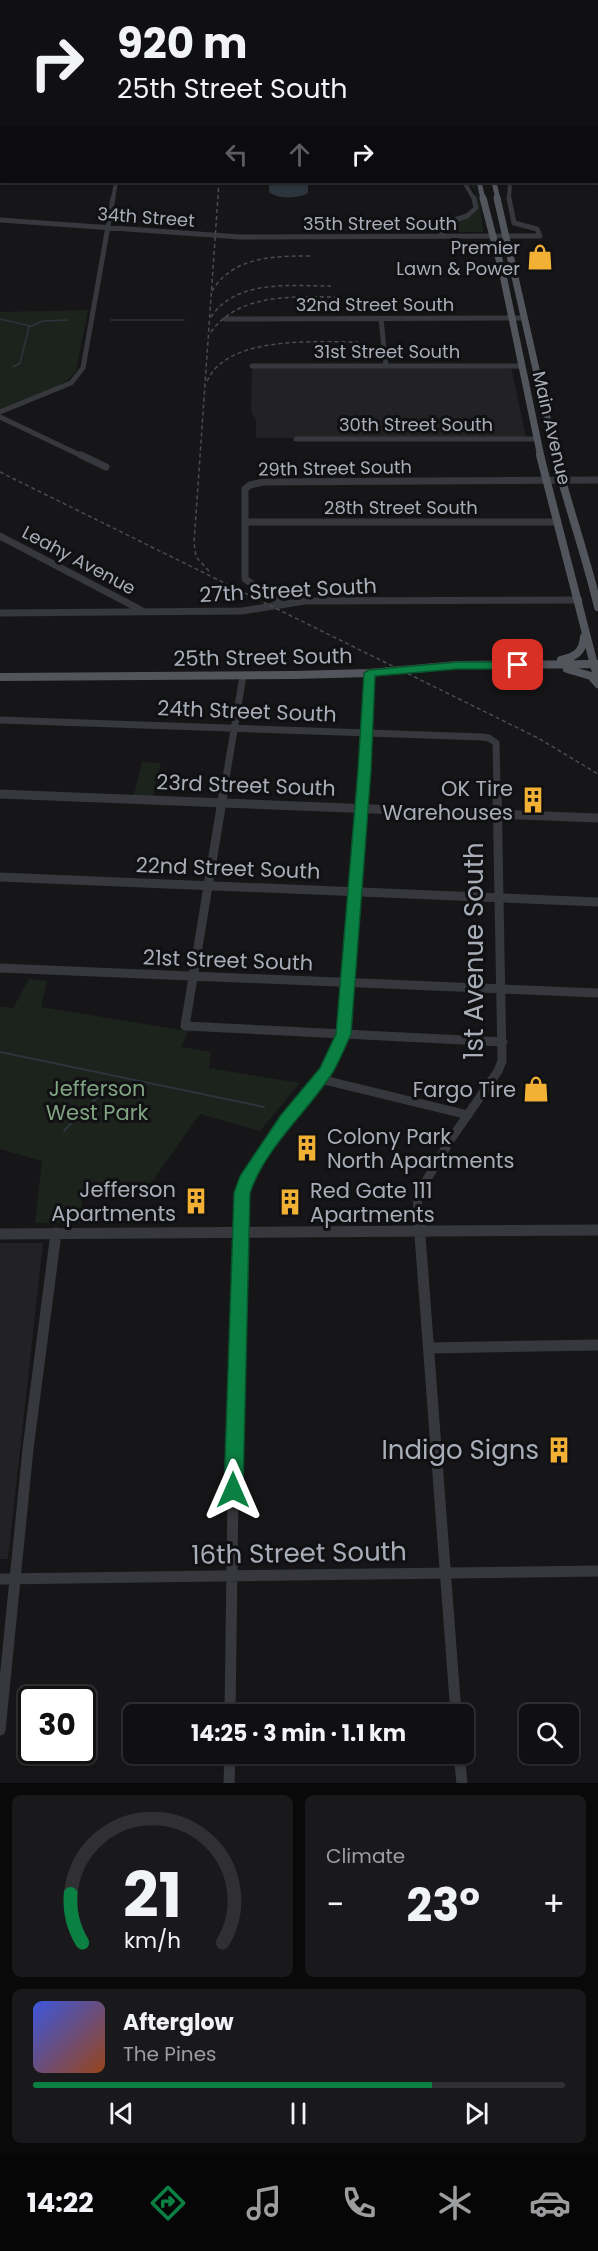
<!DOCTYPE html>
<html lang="en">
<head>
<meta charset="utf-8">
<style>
  :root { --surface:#101012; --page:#19191b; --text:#f1f3f6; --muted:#9c9d9f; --line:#303032; --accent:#0b8043 }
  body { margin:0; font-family:Poppins,sans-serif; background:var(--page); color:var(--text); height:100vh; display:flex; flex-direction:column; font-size:22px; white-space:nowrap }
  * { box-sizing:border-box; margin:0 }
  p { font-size:20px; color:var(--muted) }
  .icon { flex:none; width:33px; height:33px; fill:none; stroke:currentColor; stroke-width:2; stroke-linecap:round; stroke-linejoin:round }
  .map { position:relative; height:1783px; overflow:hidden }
  .side { display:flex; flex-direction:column; gap:12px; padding:12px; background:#09090a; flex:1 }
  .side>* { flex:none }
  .banner { position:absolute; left:0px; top:0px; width:598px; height:183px; box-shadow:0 2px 4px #0004,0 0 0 2px var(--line); background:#101012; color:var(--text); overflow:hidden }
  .buttons { position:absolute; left:519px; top:1704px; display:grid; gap:12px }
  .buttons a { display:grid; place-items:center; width:60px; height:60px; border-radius:9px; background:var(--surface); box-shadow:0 2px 4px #0004,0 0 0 2px var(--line); font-size:30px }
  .speed { position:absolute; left:18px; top:1686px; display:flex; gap:12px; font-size:30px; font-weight:700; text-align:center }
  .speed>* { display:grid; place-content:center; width:78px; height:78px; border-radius:50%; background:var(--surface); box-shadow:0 2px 4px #0004,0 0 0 2px var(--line); line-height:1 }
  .speed .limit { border:3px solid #111; border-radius:9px; background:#fff; color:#111 }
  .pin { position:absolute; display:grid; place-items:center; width:51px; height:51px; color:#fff; margin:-26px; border-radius:12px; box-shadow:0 3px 9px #0006 }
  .me { position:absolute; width:66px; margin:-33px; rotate:0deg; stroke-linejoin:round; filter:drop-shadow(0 0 4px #0008) }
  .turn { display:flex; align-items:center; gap:21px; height:126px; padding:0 18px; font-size:27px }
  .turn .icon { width:78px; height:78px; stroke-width:2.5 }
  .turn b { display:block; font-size:42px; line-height:51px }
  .lanes { display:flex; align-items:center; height:57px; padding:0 18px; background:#0003; justify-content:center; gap:30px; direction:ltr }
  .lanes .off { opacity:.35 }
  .big { font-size:45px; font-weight:700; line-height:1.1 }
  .side .card { flex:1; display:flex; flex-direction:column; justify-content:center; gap:9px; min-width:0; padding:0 21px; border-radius:9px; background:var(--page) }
  .side .dial { align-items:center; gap:0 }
  .dial svg { height:156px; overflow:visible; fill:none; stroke:var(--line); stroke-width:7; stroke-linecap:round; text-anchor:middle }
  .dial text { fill:var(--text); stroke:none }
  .song { display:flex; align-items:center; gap:18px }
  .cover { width:72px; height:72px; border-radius:9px; background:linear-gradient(135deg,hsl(230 70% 55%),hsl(20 70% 35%)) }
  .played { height:6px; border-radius:3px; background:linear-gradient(90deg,var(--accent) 75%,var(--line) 75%) }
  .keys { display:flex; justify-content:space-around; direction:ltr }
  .heat { display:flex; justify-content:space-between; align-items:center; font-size:33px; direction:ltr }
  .side .tiles { flex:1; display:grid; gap:12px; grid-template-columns:1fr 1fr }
  .card:last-child { grid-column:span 2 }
  .trip { position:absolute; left:123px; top:1704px; width:351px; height:60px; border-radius:9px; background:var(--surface); box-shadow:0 2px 4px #0004,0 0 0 2px var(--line); font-weight:700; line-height:60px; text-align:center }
  .menu { display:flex; height:96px; justify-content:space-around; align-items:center; background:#060607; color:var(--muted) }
  .menu .icon { width:42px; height:42px }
  .menu .on { color:var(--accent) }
  .menu b { font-size:27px; color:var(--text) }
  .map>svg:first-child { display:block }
  .built { fill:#222225 }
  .green { fill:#1c231d }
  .water { fill:#2c353c }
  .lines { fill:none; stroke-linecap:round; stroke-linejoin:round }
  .stream-far1 { stroke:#2c353c; stroke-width:1.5 }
  .stream { stroke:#2c353c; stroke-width:2 }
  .minor-far4 { stroke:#37383d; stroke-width:4 }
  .minor-far3 { stroke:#37383d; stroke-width:5 }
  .minor-far2 { stroke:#37383d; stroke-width:7 }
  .minor-far1 { stroke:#37383d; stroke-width:9 }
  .minor { stroke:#37383d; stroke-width:11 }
  .major-far2 { stroke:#53555c; stroke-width:5 }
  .major-far1 { stroke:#53555c; stroke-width:7 }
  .major { stroke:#53555c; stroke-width:8 }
  .highway { fill:#63666e; fill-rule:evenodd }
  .rail { stroke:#4a4c52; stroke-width:1.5; stroke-dasharray:4 3; stroke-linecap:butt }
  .route { fill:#0b8043; stroke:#07532c; stroke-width:1.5 }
  .labels { text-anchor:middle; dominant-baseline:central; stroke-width:6; stroke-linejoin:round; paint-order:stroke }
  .far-street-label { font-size:18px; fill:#a8adb8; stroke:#111113 }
  .far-poi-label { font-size:18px; fill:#a8adb8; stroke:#111113; text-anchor:end }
  .street-label { font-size:21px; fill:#a8adb8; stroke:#111113 }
  .poi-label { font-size:21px; fill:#a8adb8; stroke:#111113; text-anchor:end }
  .park-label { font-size:21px; fill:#7fa381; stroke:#111113 }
  .near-street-label { font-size:26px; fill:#a8adb8; stroke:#111113 }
  .near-poi-label { font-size:26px; fill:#a8adb8; stroke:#111113; text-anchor:end }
</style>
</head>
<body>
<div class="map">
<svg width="598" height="1783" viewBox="0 0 598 1783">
  <rect width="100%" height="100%" fill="#161618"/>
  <path class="built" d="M511 367 526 437 256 438V419L251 412 252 368Z
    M0 1243H43L8 1559H0Z"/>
  <path class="green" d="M468 182H474L480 204 483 232H449L445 229 447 225 469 217 479 210 476 191Z
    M88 310 76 371C60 393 25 400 0 409V312Z
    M142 762 161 763 153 796 134 795Z
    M29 979 47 981 41 1007 188 1031 181 1047 211 1052 209 1068 300 1083 260 1131 200 1114 151 1183 84 1182 80 1223H35L42 1161 0 1149V1006L13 1008Z"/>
  <path class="water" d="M269 182H308V193C298 199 277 199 269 192Z"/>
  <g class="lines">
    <path class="stream-far1" d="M0 319 30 326
      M111 320H184
      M13 367 20 363 29 327 43 321 67 320"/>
    <path class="stream" d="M0 1052 264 1107
      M64 1131C86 1106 103 1087 138 1082"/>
    <path class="minor-far4" d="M464 182 474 199
      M113 199 116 182
      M509 199 510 182"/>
    <path class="minor-far3" d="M509 198 514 223 537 229 540 236
      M0 220 240 237 540 236
      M442 236V224L467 216 476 208 474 198
      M225 319 524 318
      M381 319 386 366
      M252 366H521
      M0 412 71 383 83 368 113 198
      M0 417 84 457
      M296 439H536"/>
    <path class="minor-far2" d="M81 455 106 467
      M245 522H557
      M0 536 141 610
      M281 603 245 579V489L250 485 263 482 598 480
      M0 613 242 611 305 601 579 600
      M0 720 482 737 489 738 496 743 497 790
      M224 790 243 676
      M363 790 369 673"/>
    <path class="minor-far1" d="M224 789 185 1026 503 1042
      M0 794 598 818
      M0 877 598 902
      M0 968 598 993
      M320 1079 468 1115
      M241 1223 242 1193 246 1180 286 1119 326 1070 343 1034 363 789
      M419 1223 417 1196 451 1139 498 1071 502 1061 497 789"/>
    <path class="minor" d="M419 1222 456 1714
      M0 1234 598 1230
      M429 1348 598 1345
      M0 1579 598 1571
      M230 1714 234 1422 241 1222
      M0 1730 28 1449 56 1233
      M459 1754 462 1783
      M229 1783 230 1754"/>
    <path class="major-far2" d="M325 2 342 0
      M479 182 483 199
      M494 182 498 199"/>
    <path class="major-far1" d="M483 198 503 275 541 457
      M497 198 556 457"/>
    <path class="major" d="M540 455 598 680
      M555 455C568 506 586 556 598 607
      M561 660C575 657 583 652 584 637
      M567 669 591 676 598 684
      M0 677 294 675 369 673 457 665 598 664"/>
    <path class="highway" d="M0 119H2V123H0Z
      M597 119H598V123H597Z
      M597 131H598V135H597Z"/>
    <path class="rail" d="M597 35 598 41
      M597 50 598 57
      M212 291C233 256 275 256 312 256
      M211 317C236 279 291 286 331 286
      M211 332C240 292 295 297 340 297
      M207 381C210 376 213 370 218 366 249 337 318 342 358 342
      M0 472 538 738 598 774
      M209 571 196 557 194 543 219 182"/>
  </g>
  <path class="route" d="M457 662H518L524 665 518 669H457L375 676 371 770 351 1034C345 1047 340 1060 333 1072 307 1113 266 1146 250 1193L243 1490 240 1495 233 1498 227 1495 224 1490 234 1193 240 1176 281 1115 320 1068 336 1034 358 770 364 673 369 670Z"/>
  <defs>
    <g id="shop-bare" transform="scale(2.07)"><path d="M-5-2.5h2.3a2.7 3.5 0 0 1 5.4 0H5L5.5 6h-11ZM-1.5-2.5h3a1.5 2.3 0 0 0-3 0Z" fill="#f2b134" stroke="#111113" stroke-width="2.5" paint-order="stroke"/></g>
    <g id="building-bare" transform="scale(2.07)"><path d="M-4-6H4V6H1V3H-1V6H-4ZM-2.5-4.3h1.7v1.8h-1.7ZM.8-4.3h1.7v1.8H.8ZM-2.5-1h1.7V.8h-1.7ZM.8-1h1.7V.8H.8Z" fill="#f2b134" stroke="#111113" stroke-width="2.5" paint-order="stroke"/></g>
  </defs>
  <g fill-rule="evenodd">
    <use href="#shop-bare" x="540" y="257"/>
    <use href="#building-bare" x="533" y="800"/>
    <use href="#shop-bare" x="536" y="1089"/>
    <use href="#building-bare" x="307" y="1148"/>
    <use href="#building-bare" x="196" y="1201"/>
    <use href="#building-bare" x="290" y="1202"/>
    <use href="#building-bare" x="559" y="1450"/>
  </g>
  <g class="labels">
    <g class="far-street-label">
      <text transform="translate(146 217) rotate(4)">34th Street</text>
      <text x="380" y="223">35th Street South</text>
      <text x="375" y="304">32nd Street South</text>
      <text x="387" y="351">31st Street South</text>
      <text x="416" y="424">30th Street South</text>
      <text transform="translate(552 428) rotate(77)">Main Avenue</text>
      <text transform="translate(335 468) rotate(-1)">29th Street South</text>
      <text x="401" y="507">28th Street South</text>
      <text transform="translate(79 560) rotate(28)">Leahy Avenue</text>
    </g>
    <g class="far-poi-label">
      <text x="520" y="247">Premier<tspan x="520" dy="21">Lawn &amp; Power</tspan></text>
    </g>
    <g class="street-label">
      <text transform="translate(288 590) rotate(-3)">27th Street South</text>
      <text transform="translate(263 657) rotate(-1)">25th Street South</text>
      <text transform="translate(247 711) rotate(2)">24th Street South</text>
      <text transform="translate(246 785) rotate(2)">23rd Street South</text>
      <text transform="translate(228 868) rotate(2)">22nd Street South</text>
      <text transform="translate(228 960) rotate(2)">21st Street South</text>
    </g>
    <g class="poi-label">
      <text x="513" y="788">OK Tire<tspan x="513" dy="24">Warehouses</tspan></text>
      <text x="516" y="1089">Fargo Tire</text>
      <text x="327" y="1136" text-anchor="start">Colony Park<tspan x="327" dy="24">North Apartments</tspan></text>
      <text x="176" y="1189">Jefferson<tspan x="176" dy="24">Apartments</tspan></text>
      <text x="310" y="1190" text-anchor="start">Red Gate 111<tspan x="310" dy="24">Apartments</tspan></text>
    </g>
    <g class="park-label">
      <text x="97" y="1088">Jefferson<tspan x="97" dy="24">West Park</tspan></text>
    </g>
    <g class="near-street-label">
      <text transform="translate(474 951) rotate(-90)">1st Avenue South</text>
      <text transform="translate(299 1553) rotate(-1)">16th Street South</text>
    </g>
    <g class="near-poi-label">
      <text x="539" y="1450">Indigo Signs</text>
    </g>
  </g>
</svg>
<div class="buttons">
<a><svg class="icon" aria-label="search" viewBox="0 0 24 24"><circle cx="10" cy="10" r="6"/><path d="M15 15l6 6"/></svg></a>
</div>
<div class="speed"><div class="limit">30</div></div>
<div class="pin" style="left:518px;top:665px;background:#d93025"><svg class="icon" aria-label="arrive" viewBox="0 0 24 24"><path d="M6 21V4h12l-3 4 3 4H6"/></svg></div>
<svg class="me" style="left:233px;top:1490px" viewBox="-20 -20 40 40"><path d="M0-17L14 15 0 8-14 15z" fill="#0b8043" stroke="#fff" stroke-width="4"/></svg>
<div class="trip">14:25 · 3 min · 1.1 km</div>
<div class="banner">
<div class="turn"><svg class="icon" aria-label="right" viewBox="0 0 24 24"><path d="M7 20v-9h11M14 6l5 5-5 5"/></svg><div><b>920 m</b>25th Street South</div></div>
<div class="lanes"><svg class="icon off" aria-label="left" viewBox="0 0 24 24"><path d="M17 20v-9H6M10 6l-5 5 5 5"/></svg><svg class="icon off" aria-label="ahead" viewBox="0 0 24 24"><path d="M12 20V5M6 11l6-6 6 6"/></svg><svg class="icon" aria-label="right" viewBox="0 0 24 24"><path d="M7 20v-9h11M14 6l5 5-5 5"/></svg></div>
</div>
</div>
<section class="side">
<div class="tiles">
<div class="card dial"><svg viewBox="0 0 100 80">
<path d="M14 69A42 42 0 1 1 86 69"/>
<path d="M14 69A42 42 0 0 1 8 44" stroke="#0b8043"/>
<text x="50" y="56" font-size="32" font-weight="700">21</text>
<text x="50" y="72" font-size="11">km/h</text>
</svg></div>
<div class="card"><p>Climate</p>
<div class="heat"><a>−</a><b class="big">23°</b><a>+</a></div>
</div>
<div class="card">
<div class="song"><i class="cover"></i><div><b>Afterglow</b><p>The Pines</p></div></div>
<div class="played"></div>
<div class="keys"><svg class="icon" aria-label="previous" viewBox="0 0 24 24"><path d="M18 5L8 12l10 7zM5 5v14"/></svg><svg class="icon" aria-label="pause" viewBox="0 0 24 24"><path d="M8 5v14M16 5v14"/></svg><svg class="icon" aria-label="next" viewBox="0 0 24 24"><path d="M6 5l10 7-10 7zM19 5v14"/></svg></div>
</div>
</div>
</section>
<nav class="menu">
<b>14:22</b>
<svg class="icon on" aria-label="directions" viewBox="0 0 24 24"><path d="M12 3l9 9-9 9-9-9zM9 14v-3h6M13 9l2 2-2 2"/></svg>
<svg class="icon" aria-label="music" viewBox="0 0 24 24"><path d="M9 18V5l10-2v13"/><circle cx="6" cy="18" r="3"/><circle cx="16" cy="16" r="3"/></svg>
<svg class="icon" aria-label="phone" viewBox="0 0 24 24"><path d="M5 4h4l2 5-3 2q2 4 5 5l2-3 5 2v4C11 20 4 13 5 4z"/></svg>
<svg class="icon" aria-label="climate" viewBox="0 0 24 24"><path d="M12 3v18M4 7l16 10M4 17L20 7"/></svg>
<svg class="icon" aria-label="car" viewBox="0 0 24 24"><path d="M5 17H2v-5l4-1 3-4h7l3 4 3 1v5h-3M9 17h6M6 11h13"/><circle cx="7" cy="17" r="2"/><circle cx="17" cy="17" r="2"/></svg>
</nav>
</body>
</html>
